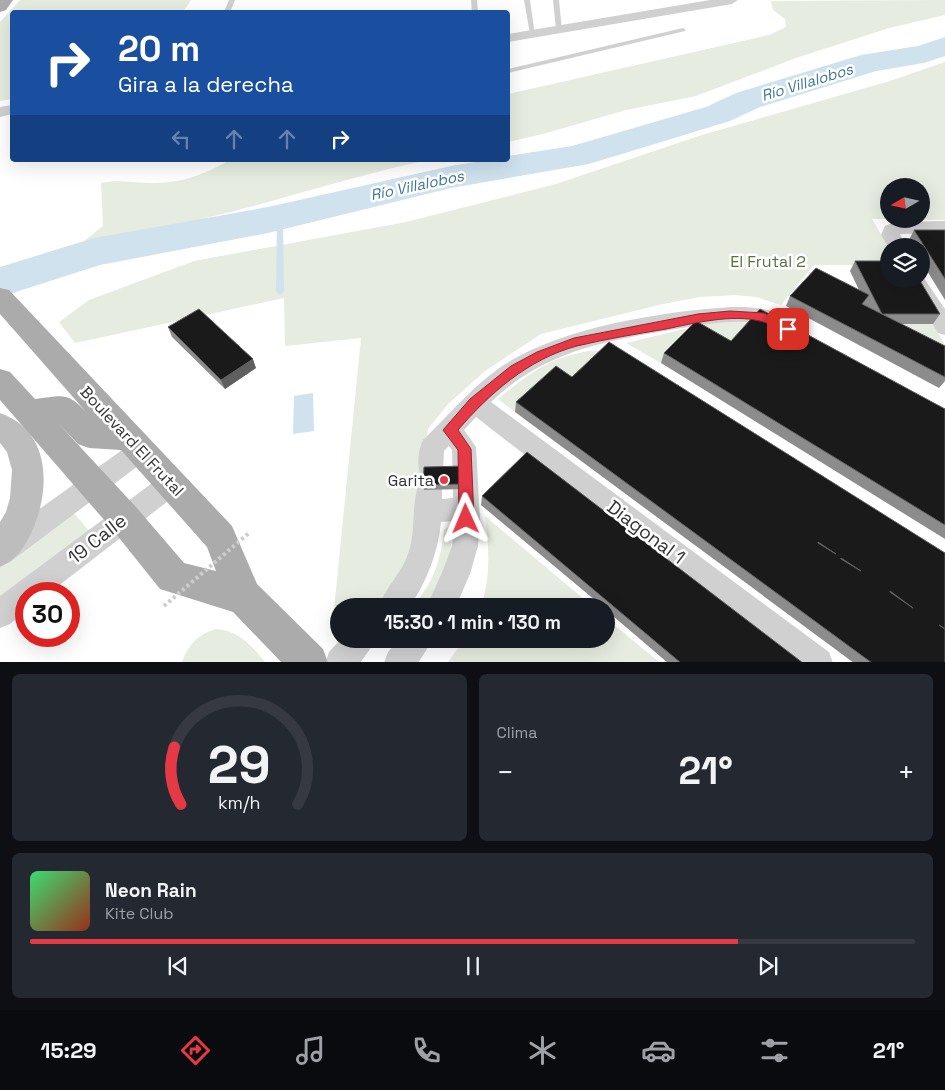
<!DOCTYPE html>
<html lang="es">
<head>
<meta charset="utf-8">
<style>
  :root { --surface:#171b24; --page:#242831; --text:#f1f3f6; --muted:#9ea1a6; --line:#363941; --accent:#e63946 }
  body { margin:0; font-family:"Space Grotesk",sans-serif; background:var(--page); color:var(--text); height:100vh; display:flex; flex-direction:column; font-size:19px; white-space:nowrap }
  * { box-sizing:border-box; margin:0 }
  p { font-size:16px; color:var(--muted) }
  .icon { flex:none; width:28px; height:28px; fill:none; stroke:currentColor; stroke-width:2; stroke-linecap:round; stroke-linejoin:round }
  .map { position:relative; height:662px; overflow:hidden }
  .sheet { display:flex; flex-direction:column; gap:12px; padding:12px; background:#0d0f14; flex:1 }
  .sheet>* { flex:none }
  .guide { position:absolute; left:10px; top:10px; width:500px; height:152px; border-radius:5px; box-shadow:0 5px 20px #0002; background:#1a4fa0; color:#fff; overflow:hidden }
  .needle { width:32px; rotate:261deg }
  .buttons { position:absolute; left:880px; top:178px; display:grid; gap:10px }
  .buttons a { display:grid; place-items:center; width:50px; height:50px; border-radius:50%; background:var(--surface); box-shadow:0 5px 20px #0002; font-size:25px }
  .speed { position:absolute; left:15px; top:582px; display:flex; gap:10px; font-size:25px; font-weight:700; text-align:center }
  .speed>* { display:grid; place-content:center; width:65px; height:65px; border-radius:50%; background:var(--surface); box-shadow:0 5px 20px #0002; line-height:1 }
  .speed .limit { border:8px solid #d22; background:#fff; color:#111 }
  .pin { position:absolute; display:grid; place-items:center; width:42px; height:42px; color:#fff; margin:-21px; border-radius:10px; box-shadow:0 2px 8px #0006 }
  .me { position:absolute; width:55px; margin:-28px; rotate:359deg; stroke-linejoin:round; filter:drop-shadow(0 0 4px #0008) }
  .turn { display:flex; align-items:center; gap:18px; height:105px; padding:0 25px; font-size:22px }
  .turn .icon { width:65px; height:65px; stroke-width:2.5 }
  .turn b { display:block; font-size:35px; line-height:42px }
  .lanes { display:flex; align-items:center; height:48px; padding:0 25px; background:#0003; justify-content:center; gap:25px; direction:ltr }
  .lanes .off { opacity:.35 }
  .big { font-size:38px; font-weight:700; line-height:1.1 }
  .sheet .card { flex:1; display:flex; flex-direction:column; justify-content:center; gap:8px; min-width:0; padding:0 18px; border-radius:8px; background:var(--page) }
  .sheet .dial { align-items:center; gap:0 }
  .dial svg { height:130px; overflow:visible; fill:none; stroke:var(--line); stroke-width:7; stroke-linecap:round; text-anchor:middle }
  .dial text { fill:var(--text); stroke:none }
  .song { display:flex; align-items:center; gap:15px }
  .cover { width:60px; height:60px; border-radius:8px; background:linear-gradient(135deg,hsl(140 70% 55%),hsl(10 70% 35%)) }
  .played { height:5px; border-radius:2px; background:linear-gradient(90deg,var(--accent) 80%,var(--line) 80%) }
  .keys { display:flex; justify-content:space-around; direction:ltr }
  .heat { display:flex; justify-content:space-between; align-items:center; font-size:28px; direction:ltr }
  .sheet .tiles { flex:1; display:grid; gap:12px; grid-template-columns:1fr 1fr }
  .card:last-child { grid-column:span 2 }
  .trip { position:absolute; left:330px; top:598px; width:285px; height:50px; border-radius:25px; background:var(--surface); box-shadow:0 5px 20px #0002; font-weight:700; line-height:50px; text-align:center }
  .tabs { display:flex; height:80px; justify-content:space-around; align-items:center; background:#090b0e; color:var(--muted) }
  .tabs .icon { width:35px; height:35px }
  .tabs .on { color:var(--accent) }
  .tabs b { font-size:22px; color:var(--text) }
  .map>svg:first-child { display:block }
  .green { fill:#e6ecdf; fill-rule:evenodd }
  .water { fill:#cfe2ee }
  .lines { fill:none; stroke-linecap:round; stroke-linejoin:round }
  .stream { fill:#cfe2ee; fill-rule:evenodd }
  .river { fill:#cfe2ee; fill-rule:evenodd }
  .service { fill:#d0d0d0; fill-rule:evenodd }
  .minor { fill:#d0d0d0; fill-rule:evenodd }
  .secondary { fill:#bdbdbd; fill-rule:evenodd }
  .primary { fill:#ababab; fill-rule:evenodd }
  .path-bridge { stroke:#cdcdcd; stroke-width:4; stroke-dasharray:3 3; stroke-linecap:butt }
  .wall { fill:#8c8c8c }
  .shaded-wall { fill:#5f5f5f }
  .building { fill:#1a1a1a; stroke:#5f5f5f; fill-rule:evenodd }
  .route { fill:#e63946; stroke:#96252e }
  .poi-dot { fill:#e63946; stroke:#fff; stroke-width:2 }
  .labels { text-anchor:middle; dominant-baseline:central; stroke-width:5; stroke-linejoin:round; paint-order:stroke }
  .far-water-label { font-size:15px; font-style:italic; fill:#3f7597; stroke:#fff }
  .park-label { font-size:16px; fill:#56703f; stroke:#fff }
  .street-label { font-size:16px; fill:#333; stroke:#fff }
  .poi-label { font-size:16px; fill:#333; stroke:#fff; text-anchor:end }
  .near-street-label { font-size:19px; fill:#333; stroke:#fff }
</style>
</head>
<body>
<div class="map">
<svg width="945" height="663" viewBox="0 0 945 663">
  <rect width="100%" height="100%" fill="#fff"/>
  <path class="green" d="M20 0H191L183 12H12V99L0 101V22Z
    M945 0V15L889 28 796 58 696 96 626 110 543 134 508 142V94L769 35 786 27 785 19 773 10 771 1Z
    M945 62V220L872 219 889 248V265H814L781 305 756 297 735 295 700 297 663 304 541 334 485 371 448 404 428 429 422 480 418 538 389 595 378 606H339V617L334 610 361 338 285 346 284 298 75 343 59 322 89 300 194 261 406 222 556 184 702 135 890 81ZM889 186H921V219H889Z
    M230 160H427C341 179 257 208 170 226 142 232 113 236 84 241L103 226 101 183C119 179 134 183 152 183 181 184 205 174 230 160Z
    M756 319 727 351 693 331 661 363 626 343 718 321Z
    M876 324H933L945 345V359Z
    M589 351H601L571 387 515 412 498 399C530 373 548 358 589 351Z
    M67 505 96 539 0 614V553Z
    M485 516 592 606H481C491 577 489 546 485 516Z
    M448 527 452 531 451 551 433 595 424 606H412C433 585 441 560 444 530Z
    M606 618 659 662H448L465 639H606Z
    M216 629C238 630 252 646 265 662H182C188 645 198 634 216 629Z"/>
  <path class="water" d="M313 393 314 431 293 434 294 396Z"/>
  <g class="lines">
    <path class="stream" d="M280 215 283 217 284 292 280 295 276 292 277 217Z"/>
    <path class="river" d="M945 37V56L924 63 876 71 760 107 730 121 589 164 451 188 268 233 100 265 0 297V267L94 238 268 207 451 166 486 160H508V156L572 146 706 107 736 93 861 55 918 46Z"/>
    <path class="service" d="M229 0H235L230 12H224Z
      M471 0H477L478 12H472Z
      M524 0H530L535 35 530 34Z
      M553 0H559L562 30 559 32 556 30Z
      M683 28 686 30 685 31 508 73V69Z"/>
    <path class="minor" d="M710 0H738L732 4 508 42V34Z
      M12 105V114L0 117V107Z
      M945 221V233L900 234 906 246H889V248L881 235 885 226 895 222Z
      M921 274 945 309V335L938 333 906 279H921Z
      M732 307C750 307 780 307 791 325L787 330 780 333C771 330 764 325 755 323 729 319 702 325 676 329 605 341 544 351 491 402L829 652 833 663H793L476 417 464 430 476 447 480 519 478 546 470 574 456 606H427L443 570 452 546 454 521 441 522C438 553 427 581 410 606H379C386 586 403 572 409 551 416 529 411 501 420 481L424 479C415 471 418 450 423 440 451 413 475 383 507 363 564 327 665 311 732 307ZM449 446 452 450 453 498 442 499V489L436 480 440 479 443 471 444 451Z
      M141 440 150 443 153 450 150 457 10 562 0 566V537L132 443Z
      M172 472 181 475 185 483 181 491 48 594H26V611L10 624 0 628V596L163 475Z
      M341 639H375L370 649 360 663H325L329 652Z
      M399 639H432L427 649 418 663H384L388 652Z"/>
    <path class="secondary" d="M0 413C51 431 51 489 32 531 25 547 16 560 0 567V522L6 512 10 498 12 470 7 452 0 443Z"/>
    <path class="primary" d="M0 0H13L6 10 0 12Z
      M0 288 9 290 232 526 257 584 323 649 328 663H282L233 612 160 589 112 529 0 400V369L10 372 35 399C63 396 67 391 87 413L0 314ZM56 421 78 444 89 448 121 450 207 547 216 571 184 563 136 507Z"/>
    <path class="path-bridge" d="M164 606 249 533"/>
  </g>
  <path class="wall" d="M914 230H945V300L921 261V246H912L909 240Z
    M855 261 940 314 933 324H901L945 346V381L939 388 786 306 790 296 859 290 850 271Z
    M168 327 256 368 225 389 172 337Z
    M731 341 945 409V539L661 363 664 353Z
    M572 377 945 553V663H854L515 412 516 402Z
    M464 466V489L424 490 423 485Z
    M482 496 803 663H668L606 610V606H602L481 505Z"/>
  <path class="shaded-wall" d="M253 359 256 368 225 389 221 380Z"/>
  <path class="building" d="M914 230H945V279Z
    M855 261H889V279H919L940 314H882Z
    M816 268 869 295 862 304 945 346V377L790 296Z
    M199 309 253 359 221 380 168 327Z
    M760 309 945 409V525L664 353 696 321 731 341Z
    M609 342 945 553V629L939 625 945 629V663H872L516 402 556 366 572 377ZM818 542 836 554 818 543ZM841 558 861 571 841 559ZM890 591 913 608 890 592Z
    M527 452 803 663H681L482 496Z
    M464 466V484L423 485 424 467Z"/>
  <path class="route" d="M730 311 764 313 792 326 793 329 788 333C778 331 770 323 760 321 731 314 695 323 666 329 636 334 606 339 577 346 528 359 489 394 458 430L471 449 474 519 471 523 466 525 462 523 459 519 458 450 443 430 470 399 511 366 537 352 574 338 698 314Z"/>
  <circle class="poi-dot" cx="444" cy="480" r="5"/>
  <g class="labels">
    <g class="far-water-label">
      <text transform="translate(807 82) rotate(-17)">Río Villalobos</text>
      <text transform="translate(417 185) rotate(-12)">Río Villalobos</text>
    </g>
    <g class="park-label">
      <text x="768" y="261">El Frutal 2</text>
    </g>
    <g class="street-label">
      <text transform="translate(132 441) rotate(47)">Boulevard El Frutal</text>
    </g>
    <g class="poi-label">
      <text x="434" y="480">Garita</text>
    </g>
    <g class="near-street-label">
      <text transform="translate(646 532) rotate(37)">Diagonal 1</text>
      <text transform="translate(97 539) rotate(-38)">19 Calle</text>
    </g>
  </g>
</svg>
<div class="buttons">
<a><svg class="needle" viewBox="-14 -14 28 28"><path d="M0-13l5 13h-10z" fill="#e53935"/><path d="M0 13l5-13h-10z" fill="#9ea1a6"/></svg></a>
<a><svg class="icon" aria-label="layers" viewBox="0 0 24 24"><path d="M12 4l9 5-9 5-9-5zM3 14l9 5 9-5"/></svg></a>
</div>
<div class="speed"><div class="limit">30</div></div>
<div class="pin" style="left:788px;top:329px;background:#d93025"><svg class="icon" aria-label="arrive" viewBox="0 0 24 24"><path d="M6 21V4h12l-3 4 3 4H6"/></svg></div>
<svg class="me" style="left:466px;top:519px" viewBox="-20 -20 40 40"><path d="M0-17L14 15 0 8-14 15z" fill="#e63946" stroke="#fff" stroke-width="4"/></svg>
<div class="trip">15:30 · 1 min · 130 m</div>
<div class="guide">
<div class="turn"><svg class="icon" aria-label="right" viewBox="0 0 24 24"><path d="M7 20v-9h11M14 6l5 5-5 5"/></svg><div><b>20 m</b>Gira a la derecha</div></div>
<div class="lanes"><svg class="icon off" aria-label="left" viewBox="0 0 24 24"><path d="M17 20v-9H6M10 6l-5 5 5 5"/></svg><svg class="icon off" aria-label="ahead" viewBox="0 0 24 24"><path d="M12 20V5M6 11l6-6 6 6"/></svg><svg class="icon off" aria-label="ahead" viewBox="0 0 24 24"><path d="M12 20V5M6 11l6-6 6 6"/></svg><svg class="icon" aria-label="right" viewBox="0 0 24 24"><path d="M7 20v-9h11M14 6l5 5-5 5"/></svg></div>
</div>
</div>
<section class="sheet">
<div class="tiles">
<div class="card dial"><svg viewBox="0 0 100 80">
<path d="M14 69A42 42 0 1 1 86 69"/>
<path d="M14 69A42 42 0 0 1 10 34" stroke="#e63946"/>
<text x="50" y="56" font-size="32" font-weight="700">29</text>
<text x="50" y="72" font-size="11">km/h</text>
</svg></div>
<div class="card"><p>Clima</p>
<div class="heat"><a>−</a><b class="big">21°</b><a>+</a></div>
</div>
<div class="card">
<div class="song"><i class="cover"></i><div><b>Neon Rain</b><p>Kite Club</p></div></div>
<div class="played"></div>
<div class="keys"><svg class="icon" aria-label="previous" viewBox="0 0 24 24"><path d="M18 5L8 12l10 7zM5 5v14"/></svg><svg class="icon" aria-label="pause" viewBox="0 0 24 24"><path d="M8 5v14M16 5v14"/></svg><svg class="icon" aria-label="next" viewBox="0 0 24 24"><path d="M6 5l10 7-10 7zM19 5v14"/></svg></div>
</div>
</div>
</section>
<nav class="tabs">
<b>15:29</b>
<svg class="icon on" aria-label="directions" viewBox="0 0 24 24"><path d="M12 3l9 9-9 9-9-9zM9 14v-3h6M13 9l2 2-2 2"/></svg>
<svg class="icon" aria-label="music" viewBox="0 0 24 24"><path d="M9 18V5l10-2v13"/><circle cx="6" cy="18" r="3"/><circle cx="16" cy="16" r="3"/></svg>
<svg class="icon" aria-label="phone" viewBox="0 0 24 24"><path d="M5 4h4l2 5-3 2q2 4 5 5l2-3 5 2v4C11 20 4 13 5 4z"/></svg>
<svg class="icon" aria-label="climate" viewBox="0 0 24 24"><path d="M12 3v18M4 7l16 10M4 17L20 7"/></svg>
<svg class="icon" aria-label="car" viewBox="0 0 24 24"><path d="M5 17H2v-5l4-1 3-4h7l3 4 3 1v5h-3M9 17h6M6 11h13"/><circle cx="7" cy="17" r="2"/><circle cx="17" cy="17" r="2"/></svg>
<svg class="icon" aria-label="filters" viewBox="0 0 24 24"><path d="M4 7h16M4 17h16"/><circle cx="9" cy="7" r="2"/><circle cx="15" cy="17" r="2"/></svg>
<b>21°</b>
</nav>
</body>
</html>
